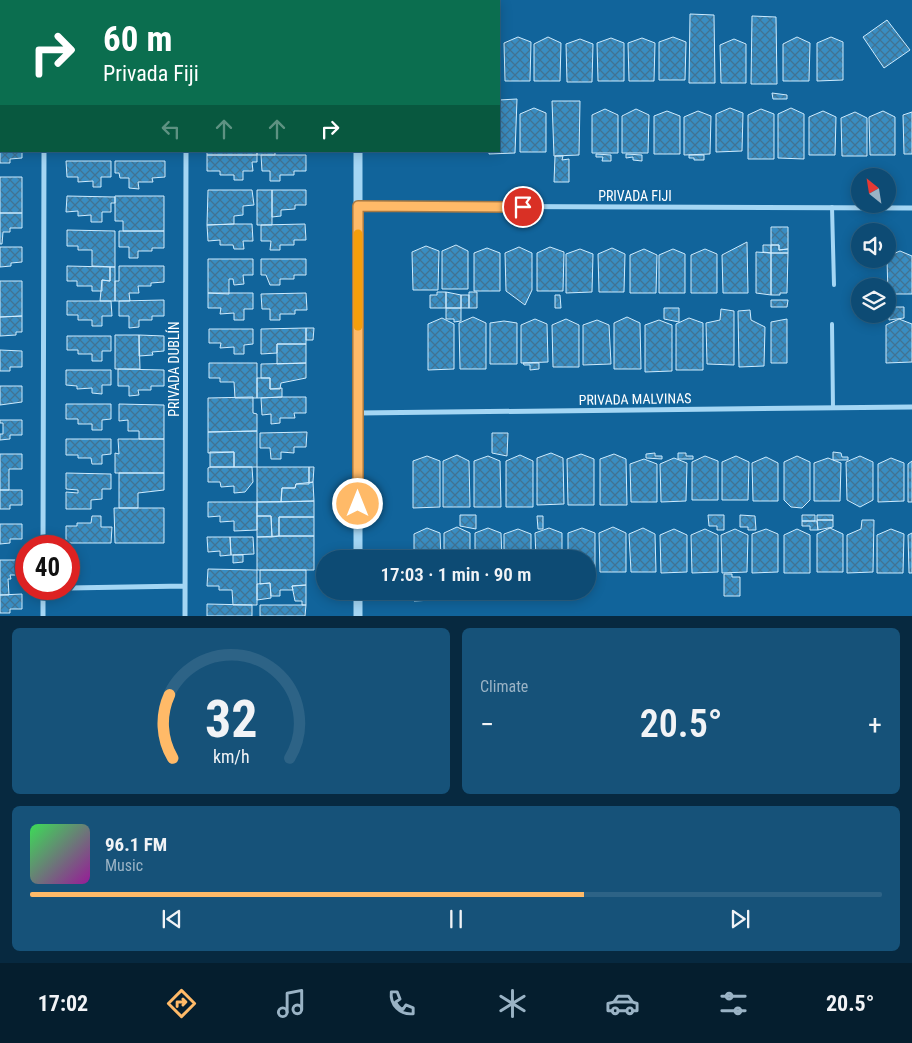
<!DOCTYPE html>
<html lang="en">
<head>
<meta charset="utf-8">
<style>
  :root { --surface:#0d4b74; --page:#165279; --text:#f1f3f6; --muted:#9ab3c5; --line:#2d6386; --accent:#ffba68 }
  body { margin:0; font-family:"Roboto Condensed",sans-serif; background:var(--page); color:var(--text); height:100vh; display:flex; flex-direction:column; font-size:19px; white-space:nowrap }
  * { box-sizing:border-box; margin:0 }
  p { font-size:16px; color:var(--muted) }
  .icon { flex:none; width:28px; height:28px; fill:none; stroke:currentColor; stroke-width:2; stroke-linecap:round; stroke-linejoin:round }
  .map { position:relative; height:616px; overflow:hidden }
  .drawer { display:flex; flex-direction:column; gap:12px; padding:12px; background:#072940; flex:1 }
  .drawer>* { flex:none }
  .guide { position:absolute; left:0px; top:0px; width:500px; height:152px; box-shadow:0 2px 12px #0003,0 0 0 1px var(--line); background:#0b6e4f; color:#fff; overflow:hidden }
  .needle { width:32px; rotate:330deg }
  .buttons { position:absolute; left:851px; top:168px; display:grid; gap:10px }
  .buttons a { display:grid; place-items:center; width:45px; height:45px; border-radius:50%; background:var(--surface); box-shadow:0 2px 12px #0003,0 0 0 1px var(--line); font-size:25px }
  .speed { position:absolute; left:15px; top:535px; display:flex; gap:10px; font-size:25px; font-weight:700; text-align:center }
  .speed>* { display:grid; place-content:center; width:65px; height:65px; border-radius:50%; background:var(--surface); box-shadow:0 2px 12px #0003,0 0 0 1px var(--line); line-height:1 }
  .speed .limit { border:8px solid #d22; background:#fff; color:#111 }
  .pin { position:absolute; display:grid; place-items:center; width:42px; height:42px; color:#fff; margin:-21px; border:2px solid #fff; border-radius:50%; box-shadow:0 1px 5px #0007 }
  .me { position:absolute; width:55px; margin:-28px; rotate:0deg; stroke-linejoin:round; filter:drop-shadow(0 0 4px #0008) }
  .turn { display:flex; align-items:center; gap:18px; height:105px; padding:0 20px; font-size:22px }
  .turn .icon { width:65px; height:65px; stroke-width:2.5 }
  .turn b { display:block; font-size:35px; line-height:42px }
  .lanes { display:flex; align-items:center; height:48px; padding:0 20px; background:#0003; justify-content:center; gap:25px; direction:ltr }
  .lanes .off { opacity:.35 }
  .big { font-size:38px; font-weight:600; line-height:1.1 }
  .drawer .tile { flex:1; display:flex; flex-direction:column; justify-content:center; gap:8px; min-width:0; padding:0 18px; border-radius:8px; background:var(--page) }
  .drawer .dial { align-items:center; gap:0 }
  .dial svg { height:130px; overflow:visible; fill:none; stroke:var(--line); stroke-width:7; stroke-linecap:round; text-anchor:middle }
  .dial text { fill:var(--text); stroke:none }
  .song { display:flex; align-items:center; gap:15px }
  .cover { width:60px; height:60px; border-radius:8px; background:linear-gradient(135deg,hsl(130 70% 55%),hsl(300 70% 35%)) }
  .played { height:5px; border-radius:2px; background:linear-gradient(90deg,var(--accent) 65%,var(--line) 65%) }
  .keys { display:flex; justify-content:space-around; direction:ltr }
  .heat { display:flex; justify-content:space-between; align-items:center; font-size:28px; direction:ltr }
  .drawer .tiles { flex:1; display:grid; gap:12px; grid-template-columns:1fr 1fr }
  .tile:last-child { grid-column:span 2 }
  .trip { position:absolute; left:316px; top:550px; width:280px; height:50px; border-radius:25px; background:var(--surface); box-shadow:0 2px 12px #0003,0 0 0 1px var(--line); font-weight:600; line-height:50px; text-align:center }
  .menu { display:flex; height:80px; justify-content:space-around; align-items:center; background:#051e2e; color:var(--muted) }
  .menu .icon { width:35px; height:35px }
  .menu .selected { color:var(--accent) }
  .menu b { font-size:22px; color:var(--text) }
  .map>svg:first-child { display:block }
  .building { fill:url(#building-cross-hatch); stroke:#cdebfe }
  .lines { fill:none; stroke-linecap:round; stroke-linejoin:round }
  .service { stroke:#a4d6f4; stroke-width:4 }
  .minor { stroke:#a4d6f4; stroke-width:5 }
  .tertiary { stroke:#a4d6f4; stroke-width:9 }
  .route-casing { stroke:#a67944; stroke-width:12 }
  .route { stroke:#ffba68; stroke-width:9 }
  .slow { stroke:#f59e0b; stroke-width:9 }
  .labels { text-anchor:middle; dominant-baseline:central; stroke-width:4; stroke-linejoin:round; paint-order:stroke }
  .street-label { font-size:14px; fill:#fff; stroke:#11649b }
</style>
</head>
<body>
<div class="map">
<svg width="912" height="616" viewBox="0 0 912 616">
  <defs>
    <pattern id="building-cross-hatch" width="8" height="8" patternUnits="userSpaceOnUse" patternTransform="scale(1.25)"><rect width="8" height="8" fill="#398dc2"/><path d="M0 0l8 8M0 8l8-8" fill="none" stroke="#417393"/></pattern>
  </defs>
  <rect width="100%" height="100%" fill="#11649b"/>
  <path class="building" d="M690 14 714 15 715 83H689Z
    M752 16 776 17 777 84H751Z
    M887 20 910 50 884 68 863 37Z
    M518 37 531 42 530 81H505L504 43Z
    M548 37 561 43 560 81H534V44Z
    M673 37 686 42 685 80H659V42Z
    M797 37 810 43 809 81H783V44Z
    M831 37 843 42V80L817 81V43Z
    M611 38 624 43V81H598L597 43Z
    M642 38 655 43 654 81H629L628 43Z
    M580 39 593 44 592 82H567L566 44Z
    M734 39 746 44V83H721L720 45Z
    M772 93 787 95V99H773Z
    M517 99 515 153 489 154V151H499V100Z
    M552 101H580L579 155 554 156Z
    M534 108 546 113V152H520V114Z
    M730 108 743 113 742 151 716 152V114Z
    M791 108 804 114V159L778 158V114Z
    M605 109 618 115V153H592V115Z
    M636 109 649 115 648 153H622V116Z
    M761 109 774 114V159H748V115Z
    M667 111 680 116V154H654V116Z
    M698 111 711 116 710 154 684 155V117Z
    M823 111 836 117 835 155H809V117Z
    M883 111 895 117V155H870L869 117Z
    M855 112 867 118V156H842L841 118Z
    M912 112V154H904L903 115Z
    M0 143 1 151H22V158L10 159V163H0Z
    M207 151H257V155H207Z
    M257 151H275V155H257Z
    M596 154 611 155V161H602L603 157H596Z
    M626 154 642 155V161L633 160V157L626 158Z
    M207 155H257V162H252L253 171H243V180H234V175H220V171H207Z
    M261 155H306V171H294V175H280V181H270V171H262Z
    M689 155H704V160H694V158H689Z
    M555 156H563L562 160 569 159V182H554Z
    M66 161H111V177H101V187H93V181L78 182V177H67Z
    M115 161H165V177L152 178 153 182H138L139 189 129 188V178H120L119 173H115Z
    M0 177H22V213H0Z
    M208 190H252L254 205 243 206V215L234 216V224L207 225Z
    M257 190H272V225H257Z
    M272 190H306V205H295V209L281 210V216L272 217Z
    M67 196 115 197V203H111V212H102V222H91V215L78 216V211L66 212Z
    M164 196V231H123V221H115V196Z
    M0 213H22V228H10V232H3L2 244H0Z
    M234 224H252L253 241H243L244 249H234L233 245H220V240L208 241 207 225Z
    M305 224 306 240H294V245H280V250H270L271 241H261V225Z
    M771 227H788V249L779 250V245H771Z
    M67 230 115 231V267L92 266V250H78V246H67Z
    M119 231H164V248H152V251H138V258H129V247H119Z
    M747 242 748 293H723L722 255Z
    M456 245 468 251V289H442V251Z
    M763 245H771V253L763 252Z
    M771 245H779V250L788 249V253H771Z
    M426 246 439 251 438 290H413L412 252Z
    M0 247H22V262L11 263V266L0 267Z
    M519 247 532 253V290L525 305 506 291 505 253Z
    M550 247 564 252 563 291H537V253Z
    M487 248 500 253V291H474V253Z
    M612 248 625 254 624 292H599L598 254Z
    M580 249 593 254 592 292 566 293V254Z
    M644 249 657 255 656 293H630V255Z
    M673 249 685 254V293H659V255Z
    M705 249 717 254V293H691V255Z
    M900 251 912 256V294H888L887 259 888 256Z
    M756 252 771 253V295L756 293Z
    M771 253H788L787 293H780V295H771Z
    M208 259H253V275H243L244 284 234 285 233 279H229V294L208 293Z
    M261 259H306V275H294V279H280V285H270L266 275H261Z
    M67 266 110 267V281L102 280V291H92V286H77V281H67Z
    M119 266H164V282L151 283V286H138L139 293H129L130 301H115V281H119Z
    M110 267H115V301H100L102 280 110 281Z
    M0 281H22V316L0 317Z
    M437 292H446V308H430V295H437Z
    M446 292 461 295V308H446Z
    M469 292H477V308H469Z
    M208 293H253V309H244V320H234V313L220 314 221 308H208Z
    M306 293 307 310H295V314H280V320H270V309H262L261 294Z
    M461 295H469V308H461Z
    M555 295H560L561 308H555Z
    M164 300V316H152V320H139V327L129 328V316H119V301Z
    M771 300H788L787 307H771Z
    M67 301H111L112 316H102V326H92V320H78V315H67Z
    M889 307H904V318L889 320Z
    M446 308H461V321L454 322V319H446Z
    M664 308H679V322L664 319Z
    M721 309 734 311V365L707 364 706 323 720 320Z
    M750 310 751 320 765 327 764 366 739 367 738 311Z
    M22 316V332H16V335L0 336V317Z
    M473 317 486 323V369H460L459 323Z
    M627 317 640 323 641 369H614V323Z
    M442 318 454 324V369L428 370V324Z
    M689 318 703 323V370H676V324Z
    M535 319 547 324 548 362 521 363V325Z
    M566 319 579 325V367H553L552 325Z
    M787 319V363H771V322Z
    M899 319 912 324V362L886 363V325Z
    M597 320 609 325 611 364 583 365V325Z
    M659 320 672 325V371L645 372V325Z
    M504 321 517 323V364H490V323Z
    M306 328H314L313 340H306Z
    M306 328V344H277V353L261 354V329Z
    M209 329H253V344L244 345V354H234V347L220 348 221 343H209Z
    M115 335H139L140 369H115Z
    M139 335 164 336V351L152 352 153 355 139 356Z
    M67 336H111V351H102V361H92V354H78V350H67Z
    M277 344H306V363L277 364Z
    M0 350 22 351V367H10V371H0Z
    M209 363H257V398H235L234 382H220V378H209Z
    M306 363V378L281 383 280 389H270V378H261V364Z
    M523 363H539V369L530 370V365H524Z
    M118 369 164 370V386H151V390H138L139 395 129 396V386H118Z
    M66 370H111V385H102V394L92 393V388L77 389V386L66 385Z
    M257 378H270V389L282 388V397L257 398Z
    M0 386H22V402L0 405Z
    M253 397V413L257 414V431L208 432V398Z
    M282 397H306V413H294L295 418H280V423L271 424V414L262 415 261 398Z
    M66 404H111V419L102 420V430H92V424H78V419H66Z
    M119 404 164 405V439H139V431H128V420L119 421Z
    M0 420H22V435H10V439L0 440V434H3V423H0Z
    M257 431V467H234V452L208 453V432Z
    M307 432 306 447H294V453L281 452V459H271L270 448H260V433Z
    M492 433H508L507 456 492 453Z
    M66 439H111V454L102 455V464H92L91 458H78V455H66Z
    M118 439H164V473H115V453L119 454Z
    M210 452H234V467H210Z
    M833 452 841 453 842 457H848V460H833Z
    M551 453 563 458 564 504 537 505V458Z
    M655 453V456H662V459L646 458V454Z
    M678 453H686V456H693V459H678Z
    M0 454H22V469H9V490H0Z
    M581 454 594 459V505H568L567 459Z
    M614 454 626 459 627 505H600V459Z
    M457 455 469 461 470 507H443V461Z
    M520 455 533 461V507H506V461Z
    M427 456 440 461V507L413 508V461Z
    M488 456 500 461 501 507H474V461Z
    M705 456 718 461V500H692V462Z
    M736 456 749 462 748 500H722V462Z
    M797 456 810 462V500L802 508 791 507 784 500V462Z
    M860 456 873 462V500L860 507 847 500 846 462Z
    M766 457 778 463V501H753L752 463Z
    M674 458 687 463 686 501 661 502 660 464Z
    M828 458 841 463 840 501H814V463Z
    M891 458 904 463V501L878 502V464Z
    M644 459 657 464V502H631L630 464Z
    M912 461V502H908V464Z
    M210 467H252L253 482 245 492 234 493V486L221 487 220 482H208V468Z
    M257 467H309V484H296L295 488H282L281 502H257Z
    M309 467H314L313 482 309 483Z
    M66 473 111 474V489H102V499L91 500V509H66V492L78 493V490L66 489Z
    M119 473H164V490L138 493V508H119Z
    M313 482 314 501 281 502 282 488H295L296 484Z
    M0 490H22V505H10V509H0Z
    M314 501V517H279V536L272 537 271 516H257V502Z
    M208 502H257V530L234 531V521L220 522V516L208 517Z
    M114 508H164V543H115Z
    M460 515H476V529L460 526Z
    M708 515H724V530H717V526H709Z
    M740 515 755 516 756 530H748V527H740Z
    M802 515H815V521H802Z
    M817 515H833V520H817Z
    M92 516H101V527H112L111 543H66V526H77V523H91Z
    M257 516H271L272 537H257Z
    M537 516H543V529H538Z
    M279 517H314V536H279Z
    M817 520H833V527L818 530Z
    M862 520H874L873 572 847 573V535L861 529Z
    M802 521H817L818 530H810V526H802Z
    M0 524H22V539H10V543L0 544Z
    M457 527 470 533V559H444V533Z
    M613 527 626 533V572H600L599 533Z
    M427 528 440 533 441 559H414V534Z
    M488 528 501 533 502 559H475V533Z
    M549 528 562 533V559H536L535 533Z
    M582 528 595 533V571L588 573V559H568V533Z
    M643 528 655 534 656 572H631L629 534Z
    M830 528 843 534V572H817V534Z
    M518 529 531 534V559H504V534Z
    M674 529 687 535V572L661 573 660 535Z
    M705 529 718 535V572L692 573 691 535Z
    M735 529 748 535 747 572 722 573 721 535Z
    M766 529 778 534V572L752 573V534Z
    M797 529 810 535V573H784V535Z
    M891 529 904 534 903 573H877V535Z
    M912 533V573H909L908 535Z
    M279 536H314V570H257V537Z
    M207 537H230L231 555 220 556V551L208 552Z
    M230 537H253L254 554 231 555Z
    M233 555H243V562L233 563Z
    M0 560H22V575H10L11 579H8L9 595H0Z
    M208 569 257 570V605H233L232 590H219V586H207Z
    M260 570H306V585L292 586 293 590H280V596H271L270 583 260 584Z
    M724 574H732V577H740V596H724Z
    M270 583 271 598 257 600V584Z
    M306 585V605H302V601H295L292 586Z
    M414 591H433V600L414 601Z
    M22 594V609H10V613H0V595Z
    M207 604 252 605V616H207Z
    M260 605H306L305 616H260Z"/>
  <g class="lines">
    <path class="service" d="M832 207 834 285
      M832 324 833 408"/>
    <path class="minor" d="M45 1V0
      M186 1V0
      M358 206 912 208
      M358 413 912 407
      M43 546 44 151
      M69 588 185 586
      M43 616V589
      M185 616 186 151"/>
    <path class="tertiary" d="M358 0V1
      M358 151V559
      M358 591V616"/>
  </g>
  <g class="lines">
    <g class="route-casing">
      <path id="route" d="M358 504V206L523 207"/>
    </g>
    <use href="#route" class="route"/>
    <path class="slow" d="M358 326V234"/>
  </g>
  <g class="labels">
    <g class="street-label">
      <text x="635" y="196">PRIVADA FIJI</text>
      <text transform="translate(174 369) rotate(-90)">PRIVADA DUBLÍN</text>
      <text transform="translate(635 399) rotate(-1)">PRIVADA MALVINAS</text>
    </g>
  </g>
</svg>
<div class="buttons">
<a><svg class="needle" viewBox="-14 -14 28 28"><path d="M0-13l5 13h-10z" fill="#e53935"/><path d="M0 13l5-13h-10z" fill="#9ab3c5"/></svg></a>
<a><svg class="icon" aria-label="sound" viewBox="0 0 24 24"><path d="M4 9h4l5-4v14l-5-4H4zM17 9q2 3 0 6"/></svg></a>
<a><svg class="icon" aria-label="layers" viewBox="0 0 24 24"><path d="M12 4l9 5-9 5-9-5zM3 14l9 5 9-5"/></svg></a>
</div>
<div class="speed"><div class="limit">40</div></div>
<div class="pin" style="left:523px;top:207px;background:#d93025"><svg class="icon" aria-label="arrive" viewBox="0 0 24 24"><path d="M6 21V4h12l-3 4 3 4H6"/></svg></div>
<svg class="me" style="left:358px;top:504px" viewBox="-20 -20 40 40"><circle r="17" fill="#ffba68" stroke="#fff" stroke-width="3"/><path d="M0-11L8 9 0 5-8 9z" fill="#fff"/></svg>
<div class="trip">17:03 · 1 min · 90 m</div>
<div class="guide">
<div class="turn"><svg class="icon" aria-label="right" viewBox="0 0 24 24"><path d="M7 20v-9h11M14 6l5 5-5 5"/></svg><div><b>60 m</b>Privada Fiji</div></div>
<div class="lanes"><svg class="icon off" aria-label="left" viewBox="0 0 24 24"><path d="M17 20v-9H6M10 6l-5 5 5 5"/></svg><svg class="icon off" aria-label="ahead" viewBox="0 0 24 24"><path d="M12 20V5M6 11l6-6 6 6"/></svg><svg class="icon off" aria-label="ahead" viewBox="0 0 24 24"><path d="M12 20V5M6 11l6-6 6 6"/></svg><svg class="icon" aria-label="right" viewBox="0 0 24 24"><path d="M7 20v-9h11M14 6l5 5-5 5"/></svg></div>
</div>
</div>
<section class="drawer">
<div class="tiles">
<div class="tile dial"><svg viewBox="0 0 100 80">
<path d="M14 69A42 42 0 1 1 86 69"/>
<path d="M14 69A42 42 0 0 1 12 30" stroke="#ffba68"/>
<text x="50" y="56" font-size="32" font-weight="700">32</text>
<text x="50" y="72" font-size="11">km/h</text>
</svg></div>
<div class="tile"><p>Climate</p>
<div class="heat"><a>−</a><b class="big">20.5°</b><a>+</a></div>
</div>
<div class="tile">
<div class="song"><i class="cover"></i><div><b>96.1 FM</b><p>Music</p></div></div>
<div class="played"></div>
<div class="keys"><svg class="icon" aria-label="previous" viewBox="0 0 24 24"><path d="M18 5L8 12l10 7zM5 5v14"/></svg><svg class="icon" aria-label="pause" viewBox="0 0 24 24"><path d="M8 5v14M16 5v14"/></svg><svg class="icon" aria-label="next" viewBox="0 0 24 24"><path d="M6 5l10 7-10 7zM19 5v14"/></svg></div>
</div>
</div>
</section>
<nav class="menu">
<b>17:02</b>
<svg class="icon selected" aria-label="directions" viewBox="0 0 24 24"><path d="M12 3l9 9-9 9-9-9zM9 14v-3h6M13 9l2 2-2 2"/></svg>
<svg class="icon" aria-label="music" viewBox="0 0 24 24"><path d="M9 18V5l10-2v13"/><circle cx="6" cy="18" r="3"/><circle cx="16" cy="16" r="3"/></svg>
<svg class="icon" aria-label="phone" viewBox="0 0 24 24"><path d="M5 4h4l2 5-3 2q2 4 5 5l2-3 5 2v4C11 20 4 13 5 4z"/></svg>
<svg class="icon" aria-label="climate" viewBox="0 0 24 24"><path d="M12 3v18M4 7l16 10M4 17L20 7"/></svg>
<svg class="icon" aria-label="car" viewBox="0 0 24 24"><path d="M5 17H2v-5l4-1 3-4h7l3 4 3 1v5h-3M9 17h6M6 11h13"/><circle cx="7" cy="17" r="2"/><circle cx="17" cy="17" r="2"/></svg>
<svg class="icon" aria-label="filters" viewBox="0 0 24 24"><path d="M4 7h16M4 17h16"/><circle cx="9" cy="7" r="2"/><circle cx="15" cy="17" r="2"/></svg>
<b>20.5°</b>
</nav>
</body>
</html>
